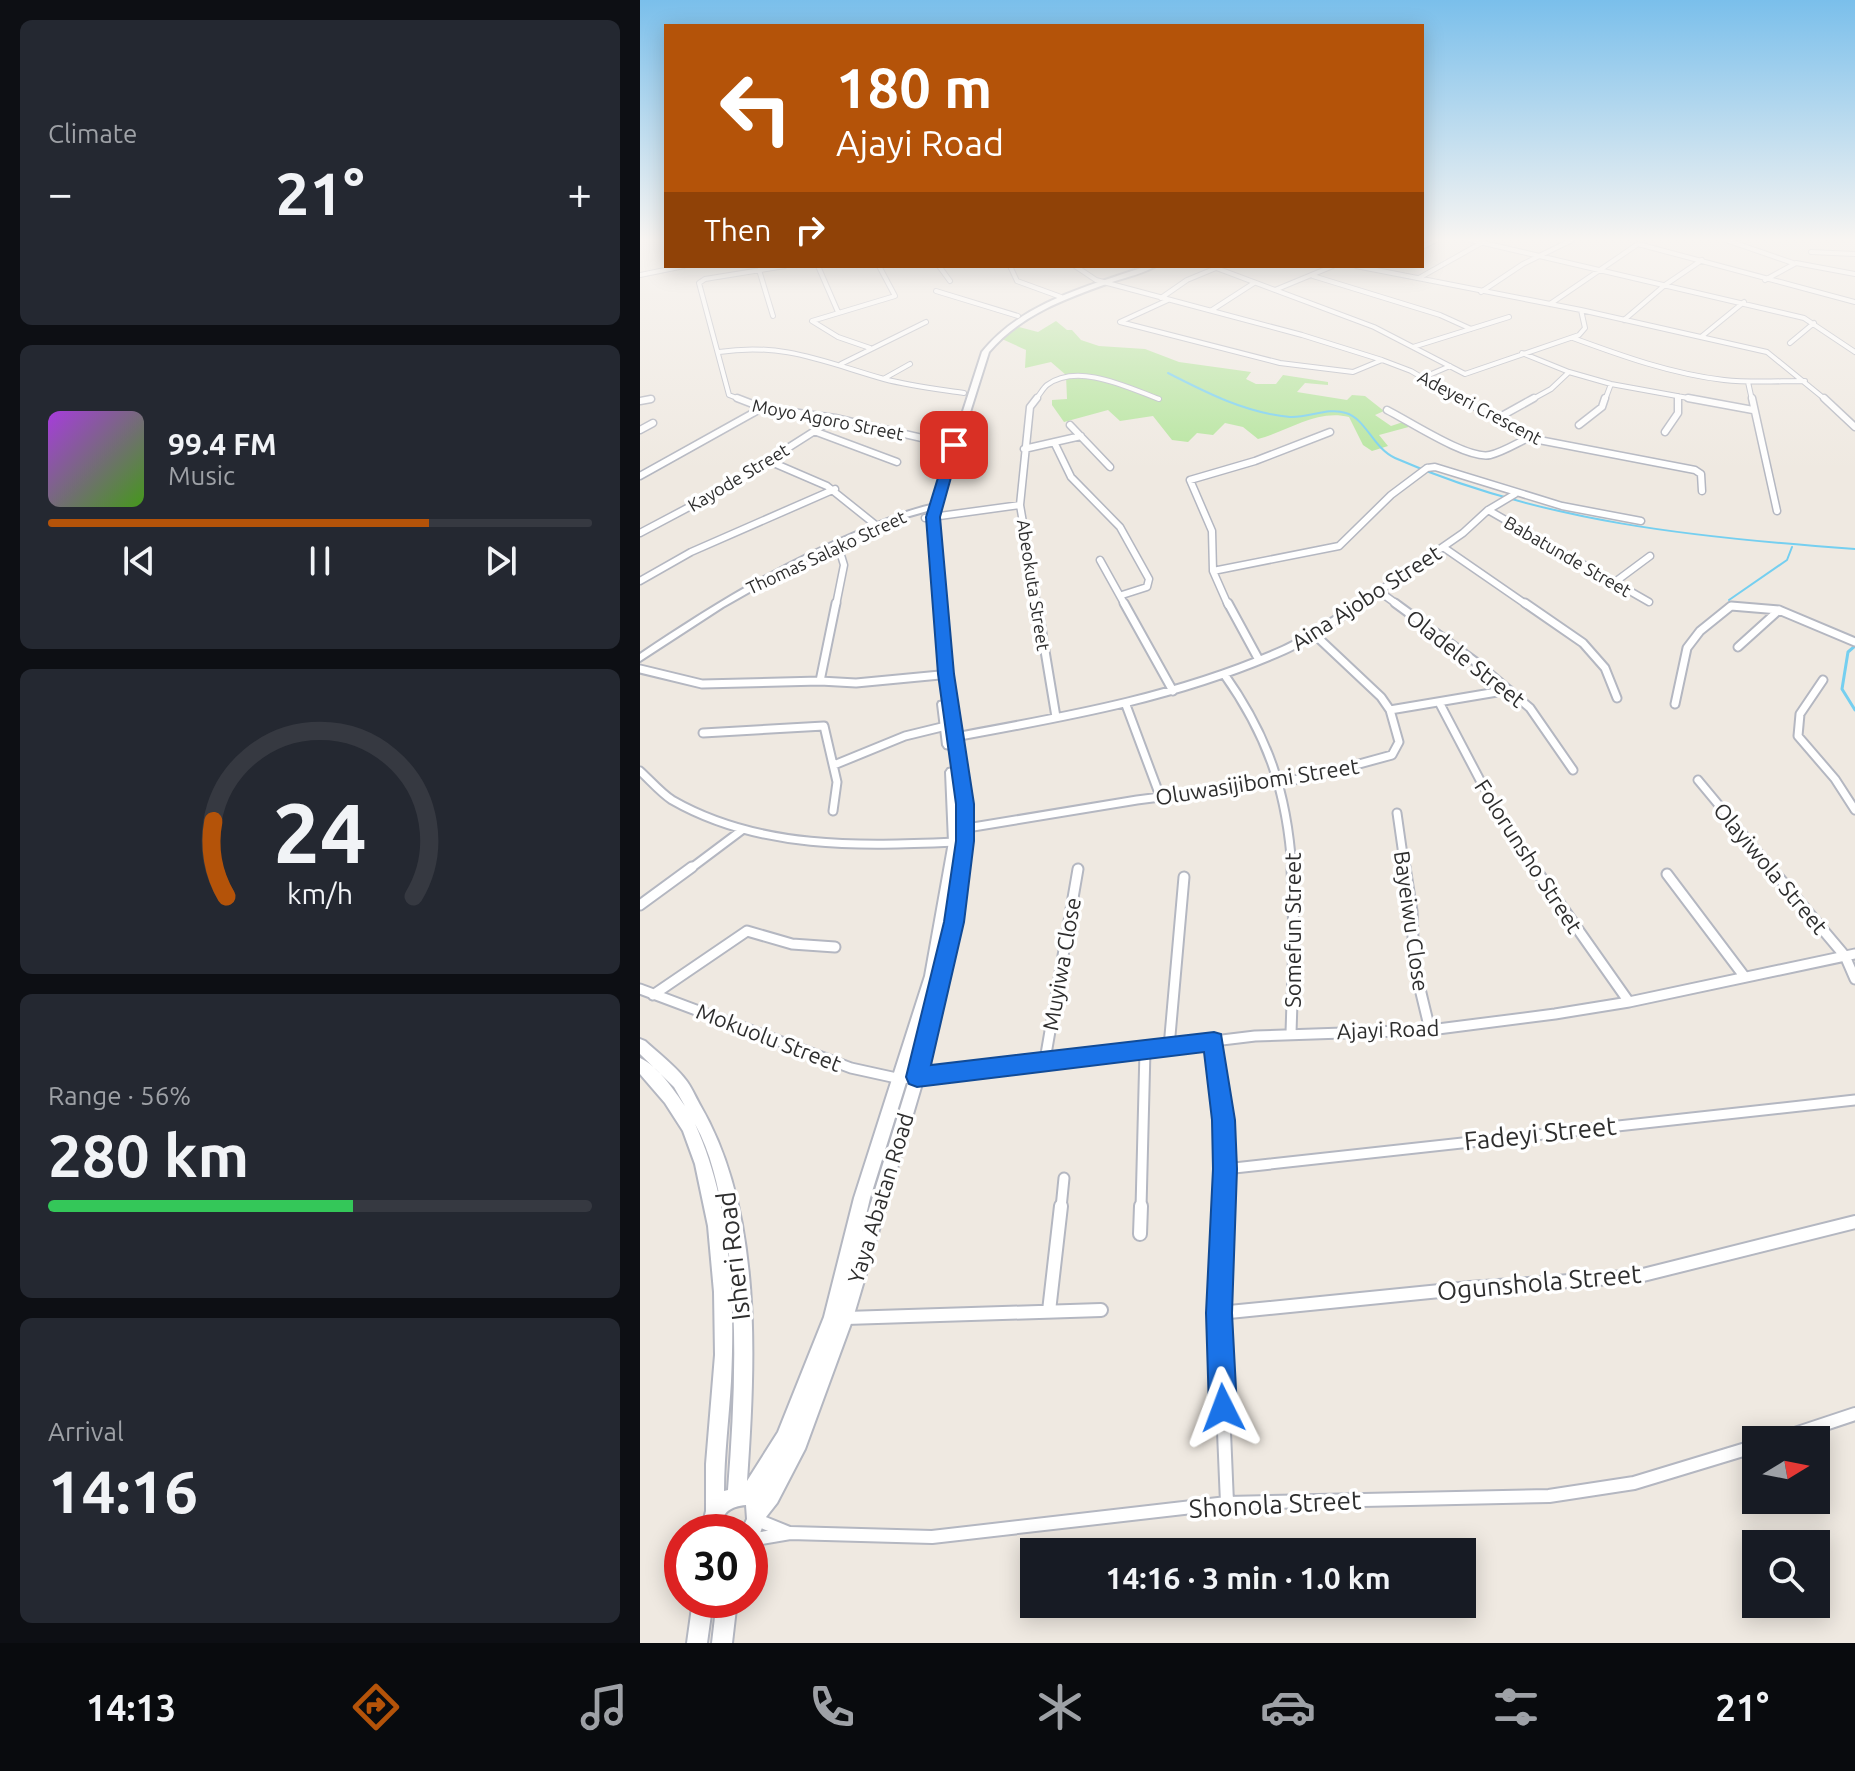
<!DOCTYPE html>
<html lang="en">
<head>
<meta charset="utf-8">
<style>
  :root { --surface:#171b24; --page:#242831; --text:#f1f3f6; --muted:#9ea1a6; --line:#363941; --accent:#b45309 }
  body { margin:0; font-family:Ubuntu,sans-serif; background:var(--page); color:var(--text); height:100vh; display:flex; flex-direction:column; font-size:30px; white-space:nowrap }
  * { box-sizing:border-box; margin:0 }
  p { font-size:26px; color:var(--muted) }
  .icon { flex:none; width:44px; height:44px; fill:none; stroke:currentColor; stroke-width:2; stroke-linecap:round; stroke-linejoin:round }
  .map { position:relative; flex:1; overflow:hidden }
  .drawer { display:flex; flex-direction:column; gap:20px; padding:20px; background:#0d0f14; width:640px }
  .drawer>* { flex:none }
  .banner { position:absolute; left:24px; top:24px; width:760px; height:244px; border-radius:0px; box-shadow:0 4px 20px #0003; background:#b45309; color:#fff; overflow:hidden }
  .needle { width:52px; rotate:80deg }
  .tools { position:absolute; left:1102px; top:1426px; display:grid; gap:16px }
  .tools a { display:grid; place-items:center; width:88px; height:88px; border-radius:0px; background:var(--surface); box-shadow:0 4px 20px #0003; font-size:40px }
  .speed { position:absolute; left:24px; top:1514px; display:flex; gap:16px; font-size:40px; font-weight:700; text-align:center }
  .speed>* { display:grid; place-content:center; width:104px; height:104px; border-radius:50%; background:var(--surface); box-shadow:0 4px 20px #0003; line-height:1 }
  .speed .limit { border:12px solid #d22; background:#fff; color:#111 }
  .pin { position:absolute; display:grid; place-items:center; width:68px; height:68px; color:#fff; margin:-34px; border-radius:16px; box-shadow:0 4px 12px #0006 }
  .me { position:absolute; width:88px; margin:-44px; rotate:357deg; stroke-linejoin:round; filter:drop-shadow(0 0 6px #0008) }
  .turn { display:flex; align-items:center; gap:28px; height:168px; padding:0 40px; font-size:36px }
  .turn .icon { width:104px; height:104px; stroke-width:2.5 }
  .turn b { display:block; font-size:56px; line-height:68px }
  .then { display:flex; align-items:center; height:76px; padding:0 40px; background:#0003; gap:16px; font-size:30px }
  .big { font-size:60px; font-weight:700; line-height:1.1 }
  .drawer .widget { flex:1; display:flex; flex-direction:column; justify-content:center; gap:12px; min-width:0; padding:0 28px; border-radius:12px; background:var(--page) }
  .drawer .dial { align-items:center; gap:0 }
  .dial svg { height:208px; overflow:visible; fill:none; stroke:var(--line); stroke-width:7; stroke-linecap:round; text-anchor:middle }
  .dial text { fill:var(--text); stroke:none }
  .song { display:flex; align-items:center; gap:24px }
  .cover { width:96px; height:96px; border-radius:12px; background:linear-gradient(135deg,hsl(280 70% 55%),hsl(100 70% 35%)) }
  .played { height:8px; border-radius:4px; background:linear-gradient(90deg,var(--accent) 70%,var(--line) 70%) }
  .keys { display:flex; justify-content:space-around; direction:ltr }
  .heat { display:flex; justify-content:space-between; align-items:center; font-size:44px; direction:ltr }
  .charge { height:12px; border-radius:6px; background:linear-gradient(90deg,#34c759 56%,var(--line) 0) }
  .trip { position:absolute; left:380px; top:1538px; width:456px; height:80px; border-radius:0px; background:var(--surface); box-shadow:0 4px 20px #0003; font-weight:700; line-height:80px; text-align:center }
  .dock { display:flex; height:128px; justify-content:space-around; align-items:center; background:#090b0e; color:var(--muted) }
  .dock .icon { width:56px; height:56px }
  .dock .current { color:var(--accent) }
  .dock b { font-size:36px; color:var(--text) }
  main { display:flex; flex:1; min-height:0 }
  .map>svg:first-child { display:block }
  .green { fill:#b6e59e }
  .lines { fill:none; stroke-linecap:round; stroke-linejoin:round }
  .stream-far1 { stroke:#75cff0; stroke-width:2 }
  .stream { stroke:#75cff0; stroke-width:3 }
  .minor-far4-casing { stroke:#b4b7c1; stroke-width:6 }
  .minor-far3-casing { stroke:#b4b7c1; stroke-width:9 }
  .minor-far2-casing { stroke:#b4b7c1; stroke-width:11 }
  .minor-far1-casing { stroke:#b4b7c1; stroke-width:13 }
  .minor-casing { stroke:#b4b7c1; stroke-width:16 }
  .tertiary-casing { stroke:#b4b7c1; stroke-width:4 }
  .secondary-casing { stroke:#b4b7c1; stroke-width:4 }
  .minor-far4 { stroke:#fff; stroke-width:4 }
  .minor-far3 { stroke:#fff; stroke-width:6 }
  .minor-far2 { stroke:#fff; stroke-width:7 }
  .minor-far1 { stroke:#fff; stroke-width:9 }
  .minor { stroke:#fff; stroke-width:12 }
  .tertiary { fill:#fff; fill-rule:evenodd }
  .secondary { fill:#fff; fill-rule:evenodd }
  .route { fill:#1a73e8; stroke:#114b97; stroke-width:2 }
  .labels { text-anchor:middle; dominant-baseline:central; stroke-width:7; stroke-linejoin:round; paint-order:stroke }
  .far-street-label { font-size:18px; fill:#2e2e2e; stroke:#fff }
  .street-label { font-size:22px; fill:#2e2e2e; stroke:#fff }
  .near-street-label { font-size:26px; fill:#2e2e2e; stroke:#fff }
</style>
</head>
<body>
<main>
<section class="drawer">
<div class="widget"><p>Climate</p>
<div class="heat"><a>−</a><b class="big">21°</b><a>+</a></div>
</div>
<div class="widget">
<div class="song"><i class="cover"></i><div><b>99.4 FM</b><p>Music</p></div></div>
<div class="played"></div>
<div class="keys"><svg class="icon" aria-label="previous" viewBox="0 0 24 24"><path d="M18 5L8 12l10 7zM5 5v14"/></svg><svg class="icon" aria-label="pause" viewBox="0 0 24 24"><path d="M8 5v14M16 5v14"/></svg><svg class="icon" aria-label="next" viewBox="0 0 24 24"><path d="M6 5l10 7-10 7zM19 5v14"/></svg></div>
</div>
<div class="widget dial"><svg viewBox="0 0 100 80">
<path d="M14 69A42 42 0 1 1 86 69"/>
<path d="M14 69A42 42 0 0 1 9 40" stroke="#b45309"/>
<text x="50" y="56" font-size="32" font-weight="700">24</text>
<text x="50" y="72" font-size="11">km/h</text>
</svg></div>
<div class="widget"><p>Range · 56%</p><b class="big">280 km</b><div class="charge"></div></div>
<div class="widget"><p>Arrival</p><b class="big">14:16</b></div>
</section>
<div class="map">
<svg width="1215" height="1643" viewBox="0 0 1215 1643">
  <rect width="100%" height="100%" fill="#efe9e1"/>
  <path class="green" d="M416 321 427 330H432L441 340 459 346 505 349 539 362 611 372 606 379 616 384H636L643 375 688 382V385L665 383 657 392 707 400 712 395 725 396 744 411 735 415 751 426 769 420 776 425 739 435 748 446 732 451 723 445 709 417C676 409 649 431 618 439L603 427 585 423 573 435 557 433 548 442 532 440 513 416 480 421 468 410 424 422 412 405V400L427 399 426 375 411 362 385 368 386 350 362 339 379 327 398 332Z"/>
  <g class="lines">
    <path class="stream-far1" d="M528 373C567 393 606 413 650 417 669 418 688 407 706 413 726 419 733 448 755 458 900 522 1059 538 1215 549
      M1089 600 1147 560 1152 547"/>
    <path class="stream" d="M1215 646 1208 652 1202 689 1215 710"/>
    <g class="minor-far4-casing">
      <path id="minor-far4" d="M831 240 1164 318 1215 352
        M1086 240 1153 263
        M782 247 796 240
        M1171 252 1215 254
        M178 266 198 312
        M299 266 310 281
        M370 266 377 281 421 297
        M435 266 456 280 662 335 742 360 771 371 821 400
        M571 266 734 327 825 374 939 335 945 328 941 310
        M716 266 941 310 1127 352 1186 400
        M119 270 133 316
        M0 275 44 266
        M673 276 800 315 831 329
        M779 278 843 242
        M1125 280 1156 263 1215 274
        M635 290 693 266
        M296 291 378 316
        M841 292 883 264 932 240
        M521 298 547 280 576 268
        M528 300 480 322 640 363 713 372 742 360
        M910 304 998 244 1215 302
        M572 310 614 283
        M984 320 1025 285 1062 260
        M1061 337 1104 302
        M933 338C982 356 1032 374 1084 380 1111 383 1138 381 1165 381
        M1150 343 1174 323
        M773 347 869 317
        M230 348 198 337 172 321 255 296 239 266
        M79 352C143 342 184 362 244 379 270 386 297 389 324 393
        M882 353 929 372 911 389 891 400
        M201 364 286 322
        M929 372 971 384 1059 400
        M245 378 270 364
        M782 378 810 366
        M1108 382 1112 400
        M1038 396V400
        M5 400 11 399
        M102 400 89 395 59 283 65 279 145 266
        M395 400C399 396 403 388 407 385 438 362 489 388 519 399
        M965 400 971 384"/>
    </g>
    <g class="minor-far3-casing">
      <path id="minor-far3" d="M97 398 123 408 195 418 308 444
        M818 398 899 440 1055 470 1061 474 1062 491
        M1048 398 1113 410
        M1112 398 1137 511
        M1184 398 1215 427
        M0 401 11 399
        M747 410C769 421 828 460 850 455 863 452 877 443 890 437
        M858 418 894 398
        M430 425 470 467
        M939 425 962 407 965 398
        M0 430 13 423
        M174 431 257 462
        M1025 432 1038 413V398
        M415 444 431 477 480 527 509 579 507 587 482 595
        M384 449 441 436
        M129 461 187 486 237 526
        M787 468 795 467 922 506 1001 521
        M0 476 122 408
        M848 510 1009 602
        M285 518 380 505
        M0 533 85 488 195 418
        M803 547 887 605
        M460 560 485 605
        M573 571 699 546 751 495 787 468
        M0 581 51 552 195 489
        M975 582 1010 556
        M740 592 758 605
        M196 605 204 565 197 542
        M397 605 380 505 390 407 397 398
        M588 605 573 571 572 531 550 480 615 461 690 432
        M719 605 823 533 848 510 875 494"/>
    </g>
    <g class="minor-far2-casing">
      <path id="minor-far2" d="M397 603 416 717
        M484 603 533 691
        M588 603 619 660
        M755 603 837 663 890 708 933 770
        M885 603 943 643 965 668 977 698
        M1098 647 1139 610
        M0 669 62 684 180 681 196 603
        M584 674C628 736 647 792 652 869
        M1183 680 1160 714 1158 736 1195 779 1215 810
        M180 681 216 683 300 675
        M800 704 841 782 895 869
        M1035 704 1047 648 1060 631 1091 606 1139 610 1215 642
        M486 705 520 796
        M750 710 869 690
        M63 733 184 726 197 782 193 811
        M309 738C424 717 536 698 644 650 671 638 697 618 722 603
        M194 765 265 736 306 726
        M0 771C10 780 21 793 32 800 119 850 220 846 316 842
        M1058 780 1132 869
        M757 813 765 869
        M321 829 497 800 668 778 752 755 759 742 750 710 741 697 673 633
        M50 869 102 830"/>
    </g>
    <g class="minor-far1-casing">
      <path id="minor-far1" d="M765 867 772 911 774 964 790 1030
        M894 867 989 1002
        M1130 867 1205 956 1215 979
        M1027 874 1104 976
        M0 905 52 867
        M0 989 211 1068 261 1079 615 1036 790 1030 915 1014 989 1002 1215 954
        M13 995 107 931 152 944 195 947
        M651 1033 654 939 652 867
        M574 1041 584 1120 583 1208
        M529 1047 544 877
        M405 1060 438 869
        M585 1169 1215 1100
        M421 1208 424 1178
        M501 1208 505 1050"/>
    </g>
    <g class="minor-casing">
      <path id="minor" d="M583 1206 579 1313 587 1503
        M500 1234 501 1206
        M409 1311 421 1206
        M579 1313 830 1288 999 1276 1215 1222
        M206 1318 461 1310
        M1137 1440 1215 1414
        M117 1520 149 1533
        M110 1540 150 1533 292 1537 587 1503 909 1496 994 1483 1116 1446"/>
    </g>
    <g class="tertiary-casing">
      <path id="tertiary" d="M295 504 299 506 298 508 259 519 164 561 83 607 0 661V654C68 608 138 565 214 533 241 521 267 510 295 504Z"/>
    </g>
    <g class="secondary-casing">
      <path id="secondary" d="M507 266H516C504 273 488 277 475 281 429 297 381 314 349 352L297 517 311 674 332 828 321 922 284 1077 213 1318 165 1449 137 1503 126 1517 117 1541 110 1544V1532H101L107 1519 106 1505C88 1507 81 1513 81 1532H61L66 1511V1464L75 1355 74 1292 68 1226 55 1164 43 1131 25 1103 0 1074V1058C18 1066 34 1090 45 1106L34 1087 0 1054V1039L5 1041C18 1053 34 1065 45 1079 51 1086 55 1096 60 1105 123 1213 115 1361 107 1481L138 1432 184 1317 214 1198 285 976 309 842 306 772 308 769 313 768 310 749 305 748 303 745 298 704 299 702 304 701 289 517 342 352C382 302 449 286 507 266ZM278 1044 270 1077 222 1232 230 1198ZM55 1124C71 1152 78 1187 84 1218 99 1308 95 1399 88 1490L84 1491C84 1454 89 1418 91 1381 95 1296 91 1203 55 1124Z
        M53 1600H73L67 1643H47Z
        M77 1600H97L92 1643H72Z"/>
    </g>
    <use href="#minor-far4" class="minor-far4"/>
    <use href="#minor-far3" class="minor-far3"/>
    <use href="#minor-far2" class="minor-far2"/>
    <use href="#minor-far1" class="minor-far1"/>
    <use href="#minor" class="minor"/>
    <use href="#tertiary" class="tertiary"/>
    <use href="#secondary" class="secondary"/>
  </g>
  <linearGradient id="sky" x2="0" y2="1"><stop stop-color="#7abfeb"/><stop offset="0.51" stop-color="#f8f5f2"/><stop offset="1" stop-color="#f8f5f2" stop-opacity="0"/></linearGradient>
  <rect width="1215" height="470" fill="url(#sky)"/>
  <path class="route" d="M314 441 320 445 300 517 314 674 334 804V841L324 922 291 1065 574 1032 581 1034 595 1120 597 1169 592 1313 597 1408 593 1418 583 1422 573 1418 569 1408 566 1313 573 1169 572 1120 564 1052 277 1087 269 1084 266 1077 304 922 316 841V804L298 674 286 517 308 445Z"/>
  <g class="labels">
    <g class="far-street-label">
      <text transform="translate(840 407) rotate(28)">Adeyeri Crescent</text>
      <text transform="translate(188 419) rotate(11)">Moyo Agoro Street</text>
      <text transform="translate(98 477) rotate(-31)">Kayode Street</text>
      <text transform="translate(186 552) rotate(-25)">Thomas Salako Street</text>
      <text transform="translate(928 556) rotate(30)">Babatunde Street</text>
      <text transform="translate(394 585) rotate(81)">Abeokuta Street</text>
    </g>
    <g class="street-label">
      <text transform="translate(726 597) rotate(-33)">Aina Ajobo Street</text>
      <text transform="translate(826 658) rotate(38)">Oladele Street</text>
      <text transform="translate(617 781) rotate(-9)">Oluwasijibomi Street</text>
      <text transform="translate(889 856) rotate(57)">Folorunsho Street</text>
      <text transform="translate(1131 868) rotate(50)">Olayiwola Street</text>
      <text transform="translate(772 921) rotate(82)">Bayeiwu Close</text>
      <text transform="translate(652 930) rotate(-90)">Somefun Street</text>
      <text transform="translate(421 964) rotate(-80)">Muyiwa Close</text>
      <text transform="translate(748 1029) rotate(-2)">Ajayi Road</text>
      <text transform="translate(129 1037) rotate(21)">Mokuolu Street</text>
      <text transform="translate(240 1198) rotate(-73)">Yaya Abatan Road</text>
    </g>
    <g class="near-street-label">
      <text transform="translate(900 1133) rotate(-6)">Fadeyi Street</text>
      <text transform="translate(93 1256) rotate(-97)">Isheri Road</text>
      <text transform="translate(899 1282) rotate(-5)">Ogunshola Street</text>
      <text transform="translate(635 1504) rotate(-3)">Shonola Street</text>
    </g>
  </g>
</svg>
<div class="tools">
<a><svg class="needle" viewBox="-14 -14 28 28"><path d="M0-13l5 13h-10z" fill="#e53935"/><path d="M0 13l5-13h-10z" fill="#9ea1a6"/></svg></a>
<a><svg class="icon" aria-label="search" viewBox="0 0 24 24"><circle cx="10" cy="10" r="6"/><path d="M15 15l6 6"/></svg></a>
</div>
<div class="speed"><div class="limit">30</div></div>
<div class="pin" style="left:314px;top:445px;background:#d93025"><svg class="icon" aria-label="arrive" viewBox="0 0 24 24"><path d="M6 21V4h12l-3 4 3 4H6"/></svg></div>
<svg class="me" style="left:583px;top:1408px" viewBox="-20 -20 40 40"><path d="M0-17L14 15 0 8-14 15z" fill="#1a73e8" stroke="#fff" stroke-width="4"/></svg>
<div class="trip">14:16 · 3 min · 1.0 km</div>
<div class="banner">
<div class="turn"><svg class="icon" aria-label="left" viewBox="0 0 24 24"><path d="M17 20v-9H6M10 6l-5 5 5 5"/></svg><div><b>180 m</b>Ajayi Road</div></div>
<div class="then">Then<svg class="icon" aria-label="right" viewBox="0 0 24 24"><path d="M7 20v-9h11M14 6l5 5-5 5"/></svg></div>
</div>
</div>
</main>
<nav class="dock">
<b>14:13</b>
<svg class="icon current" aria-label="directions" viewBox="0 0 24 24"><path d="M12 3l9 9-9 9-9-9zM9 14v-3h6M13 9l2 2-2 2"/></svg>
<svg class="icon" aria-label="music" viewBox="0 0 24 24"><path d="M9 18V5l10-2v13"/><circle cx="6" cy="18" r="3"/><circle cx="16" cy="16" r="3"/></svg>
<svg class="icon" aria-label="phone" viewBox="0 0 24 24"><path d="M5 4h4l2 5-3 2q2 4 5 5l2-3 5 2v4C11 20 4 13 5 4z"/></svg>
<svg class="icon" aria-label="climate" viewBox="0 0 24 24"><path d="M12 3v18M4 7l16 10M4 17L20 7"/></svg>
<svg class="icon" aria-label="car" viewBox="0 0 24 24"><path d="M5 17H2v-5l4-1 3-4h7l3 4 3 1v5h-3M9 17h6M6 11h13"/><circle cx="7" cy="17" r="2"/><circle cx="17" cy="17" r="2"/></svg>
<svg class="icon" aria-label="filters" viewBox="0 0 24 24"><path d="M4 7h16M4 17h16"/><circle cx="9" cy="7" r="2"/><circle cx="15" cy="17" r="2"/></svg>
<b>21°</b>
</nav>
</body>
</html>
